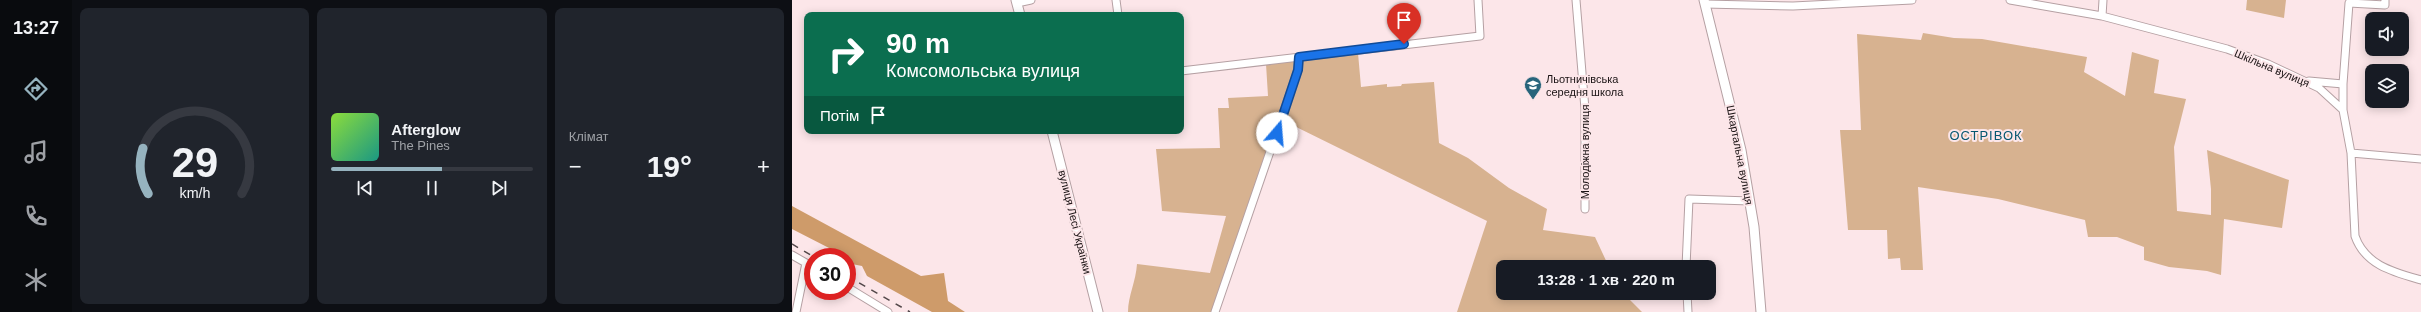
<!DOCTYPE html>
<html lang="uk">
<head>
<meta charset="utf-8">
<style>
  :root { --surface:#171b24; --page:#20242c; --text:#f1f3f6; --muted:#9ea1a6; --line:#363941; --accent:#96b3bf }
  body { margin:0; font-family:Arial,sans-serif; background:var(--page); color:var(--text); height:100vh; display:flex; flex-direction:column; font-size:15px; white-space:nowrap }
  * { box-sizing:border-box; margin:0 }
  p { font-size:13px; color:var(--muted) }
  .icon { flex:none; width:22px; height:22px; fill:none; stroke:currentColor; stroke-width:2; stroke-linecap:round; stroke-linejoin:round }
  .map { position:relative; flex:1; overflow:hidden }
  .drawer { display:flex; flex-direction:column; gap:8px; padding:8px; background:#0d0f14; width:720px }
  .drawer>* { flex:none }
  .top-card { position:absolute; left:12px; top:12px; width:380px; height:122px; border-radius:8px; box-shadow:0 2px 10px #0003; background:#0b6e4f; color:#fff; overflow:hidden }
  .tools { position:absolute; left:1573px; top:12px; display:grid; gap:8px }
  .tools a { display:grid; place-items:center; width:44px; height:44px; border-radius:8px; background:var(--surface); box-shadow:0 2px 10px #0003; font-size:20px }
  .speed { position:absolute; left:12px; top:248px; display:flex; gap:8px; font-size:20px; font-weight:700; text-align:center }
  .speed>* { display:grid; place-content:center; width:52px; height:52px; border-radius:50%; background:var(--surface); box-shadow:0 2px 10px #0003; line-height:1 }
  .speed .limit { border:6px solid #d22; background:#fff; color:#111 }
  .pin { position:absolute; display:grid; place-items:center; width:34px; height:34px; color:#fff; margin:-41px -17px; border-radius:50% 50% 50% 0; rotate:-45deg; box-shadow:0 0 4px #0007 }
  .pin .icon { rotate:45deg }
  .me { position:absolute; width:44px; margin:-22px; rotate:18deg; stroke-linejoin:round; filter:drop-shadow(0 0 3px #0008) }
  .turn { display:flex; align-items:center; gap:14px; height:84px; padding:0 16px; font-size:18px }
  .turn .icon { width:52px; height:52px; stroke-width:2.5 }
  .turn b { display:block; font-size:28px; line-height:34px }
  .then { display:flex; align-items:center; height:38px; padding:0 16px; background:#0003; gap:8px; font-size:15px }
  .big { font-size:30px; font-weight:600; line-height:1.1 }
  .drawer .card { flex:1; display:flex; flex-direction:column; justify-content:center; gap:6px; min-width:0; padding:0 14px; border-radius:8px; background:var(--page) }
  .drawer .dial { align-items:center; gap:0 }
  .dial svg { height:104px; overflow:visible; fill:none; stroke:var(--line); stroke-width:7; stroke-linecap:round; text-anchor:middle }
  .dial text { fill:var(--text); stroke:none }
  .song { display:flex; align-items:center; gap:12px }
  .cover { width:48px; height:48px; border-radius:6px; background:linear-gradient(135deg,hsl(90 70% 55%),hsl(170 70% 35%)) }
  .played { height:4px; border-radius:2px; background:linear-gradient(90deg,var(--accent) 55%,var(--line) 55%) }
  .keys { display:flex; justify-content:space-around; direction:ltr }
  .heat { display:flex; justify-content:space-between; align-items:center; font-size:22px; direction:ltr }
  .drawer .tiles { flex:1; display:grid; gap:8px; grid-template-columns:repeat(3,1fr) }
  .trip { position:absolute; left:704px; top:260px; width:220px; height:40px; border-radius:8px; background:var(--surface); box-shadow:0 2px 10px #0003; font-weight:600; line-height:40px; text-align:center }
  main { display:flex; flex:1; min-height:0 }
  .menu { display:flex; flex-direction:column; width:72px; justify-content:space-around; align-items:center; background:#090b0e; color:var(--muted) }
  .menu .icon { width:28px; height:28px }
  .menu .selected { color:var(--accent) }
  .menu b { font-size:18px; color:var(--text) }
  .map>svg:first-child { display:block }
  .green { fill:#d7b290 }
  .forest { fill:#ce9b6a }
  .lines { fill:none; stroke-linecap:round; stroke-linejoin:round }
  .street-casing { stroke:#b5a0a3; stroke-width:9 }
  .secondary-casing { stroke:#b5a0a3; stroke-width:11 }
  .street { stroke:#fff; stroke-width:7 }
  .secondary { stroke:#fff; stroke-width:9 }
  .rail { stroke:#53484a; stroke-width:1.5; stroke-dasharray:7 7; stroke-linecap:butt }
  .route-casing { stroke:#114b97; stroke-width:10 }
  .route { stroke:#1a73e8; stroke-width:7 }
  .labels { text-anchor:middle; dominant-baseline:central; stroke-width:4; stroke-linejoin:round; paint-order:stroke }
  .street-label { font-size:11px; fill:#191213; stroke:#fce6e9 }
  .poi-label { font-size:11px; fill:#191213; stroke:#fce6e9; text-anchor:start }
  .quarter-label { font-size:13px; letter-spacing:1px; fill:#055770; stroke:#fce6e9 }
</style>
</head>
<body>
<main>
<nav class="menu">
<b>13:27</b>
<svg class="icon selected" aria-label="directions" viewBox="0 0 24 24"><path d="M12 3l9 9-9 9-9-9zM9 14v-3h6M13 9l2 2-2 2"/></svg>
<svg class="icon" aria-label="music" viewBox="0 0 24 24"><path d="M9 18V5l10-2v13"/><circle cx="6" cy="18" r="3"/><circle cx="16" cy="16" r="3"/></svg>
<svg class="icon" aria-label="phone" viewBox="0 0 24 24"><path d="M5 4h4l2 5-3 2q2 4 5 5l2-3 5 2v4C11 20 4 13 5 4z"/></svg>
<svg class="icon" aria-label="climate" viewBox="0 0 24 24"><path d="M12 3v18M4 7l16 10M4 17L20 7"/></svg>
</nav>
<section class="drawer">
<div class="tiles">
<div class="card dial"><svg viewBox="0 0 100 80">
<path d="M14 69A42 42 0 1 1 86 69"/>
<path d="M14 69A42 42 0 0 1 10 34" stroke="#96b3bf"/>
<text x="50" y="56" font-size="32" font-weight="700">29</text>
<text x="50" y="72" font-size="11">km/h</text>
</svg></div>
<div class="card">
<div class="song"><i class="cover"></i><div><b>Afterglow</b><p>The Pines</p></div></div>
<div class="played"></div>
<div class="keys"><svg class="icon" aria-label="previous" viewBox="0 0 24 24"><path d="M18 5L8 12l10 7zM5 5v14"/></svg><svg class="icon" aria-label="pause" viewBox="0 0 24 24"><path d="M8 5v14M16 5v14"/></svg><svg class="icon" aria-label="next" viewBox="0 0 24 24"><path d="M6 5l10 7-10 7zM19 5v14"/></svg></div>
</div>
<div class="card"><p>Клімат</p>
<div class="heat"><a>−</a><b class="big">19°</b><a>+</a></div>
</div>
</div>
</section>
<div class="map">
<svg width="1629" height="312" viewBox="0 0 1629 312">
  <rect width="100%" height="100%" fill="#fce6e9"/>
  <path class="green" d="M1455 0H1494L1492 18 1454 10Z
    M1131 33 1162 38 1190 39 1295 57 1292 72 1333 96 1340 52 1367 60 1362 93 1394 99 1382 147 1385 211 1419 215V189L1415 150 1497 180 1490 228 1432 219 1429 275 1415 271 1377 267 1352 260V247L1325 237H1296L1293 220 1206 199 1126 187 1131 270H1109L1108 258 1096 259 1095 230H1056L1048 130H1069L1065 34 1129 40Z
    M566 53 569 87 595 84V87L609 86 610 84 642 82 647 143 676 158 717 188 755 209 751 230 803 237 817 267H711V293H831L850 312H665L695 221 490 120 423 312H336C336 296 344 281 345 264L418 273 434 216 370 211 364 149 428 148 426 108H437L436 98 476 96 474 64Z"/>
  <path class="forest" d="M0 206 129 276 152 273 156 301 173 312H140L75 276 70 266 55 263V257H46L39 249 0 229Z"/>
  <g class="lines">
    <g class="street-casing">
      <path id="street" d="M324 0 326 15
        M784 0 793 109V209
        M1218 0 1310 16 1435 49 1476 64 1527 88 1551 110 1559 153 1563 236C1573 265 1601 272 1629 280
        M225 3 239 0
        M913 4 1001 6 1120 0
        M1310 16 1311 0
        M389 71 688 36 686 0
        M1517 81 1551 84
        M1551 110V84L1557 3 1593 5V0
        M1559 153 1629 159
        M0 255 21 267
        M894 267 897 199 958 201
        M55 287 96 312
        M895 293 896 312
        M4 312 14 263
        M423 312 506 70 507 57"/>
    </g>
    <g class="secondary-casing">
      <path id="secondary" d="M224 0 228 15
        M912 0 949 150 962 227 969 312
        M260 131 306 312"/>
    </g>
    <use href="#street" class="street"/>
    <use href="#secondary" class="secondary"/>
    <path class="rail" d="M0 244 22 257
      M55 276 118 312"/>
  </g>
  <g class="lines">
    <g class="route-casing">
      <path id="route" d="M485 133 506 70 507 57 612 44"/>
    </g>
    <use href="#route" class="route"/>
  </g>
  <defs>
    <g id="school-pin" transform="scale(0.9)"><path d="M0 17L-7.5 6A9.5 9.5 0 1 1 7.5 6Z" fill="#27647b" stroke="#fce6e9"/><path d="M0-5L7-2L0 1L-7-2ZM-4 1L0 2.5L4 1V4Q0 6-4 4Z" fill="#fff"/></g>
  </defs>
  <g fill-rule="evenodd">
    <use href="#school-pin" x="741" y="85"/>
  </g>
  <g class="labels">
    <g class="street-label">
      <text transform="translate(1480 68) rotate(23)">Шкільна вулиця</text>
      <text transform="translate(793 152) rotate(-90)">Молодіжна вулиця</text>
      <text transform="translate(948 155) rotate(79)">Шкартальна вулиця</text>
      <text transform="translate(283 222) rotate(76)">вулиця Лесі Українки</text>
    </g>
    <g class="poi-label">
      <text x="754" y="79">Льотничівська<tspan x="754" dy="13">середня школа</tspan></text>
    </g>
    <g class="quarter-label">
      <text x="1194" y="135">ОСТРІВОК</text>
    </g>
  </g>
</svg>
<div class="tools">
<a><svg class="icon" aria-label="sound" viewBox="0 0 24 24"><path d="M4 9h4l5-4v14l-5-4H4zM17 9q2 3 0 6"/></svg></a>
<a><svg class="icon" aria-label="layers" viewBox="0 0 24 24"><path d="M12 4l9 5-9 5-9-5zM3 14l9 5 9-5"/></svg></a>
</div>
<div class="speed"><div class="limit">30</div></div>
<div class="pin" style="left:612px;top:44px;background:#d93025"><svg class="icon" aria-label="arrive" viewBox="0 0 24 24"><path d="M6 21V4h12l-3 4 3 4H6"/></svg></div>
<svg class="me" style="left:485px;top:133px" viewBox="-20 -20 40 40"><circle r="19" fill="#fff"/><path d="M0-13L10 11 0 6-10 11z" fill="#1a73e8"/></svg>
<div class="trip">13:28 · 1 хв · 220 m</div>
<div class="top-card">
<div class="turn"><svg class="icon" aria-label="right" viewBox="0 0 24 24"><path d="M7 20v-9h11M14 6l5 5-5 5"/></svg><div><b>90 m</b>Комсомольська вулиця</div></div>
<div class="then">Потім<svg class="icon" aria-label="arrive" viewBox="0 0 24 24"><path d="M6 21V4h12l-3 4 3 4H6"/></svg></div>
</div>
</div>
</main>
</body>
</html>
